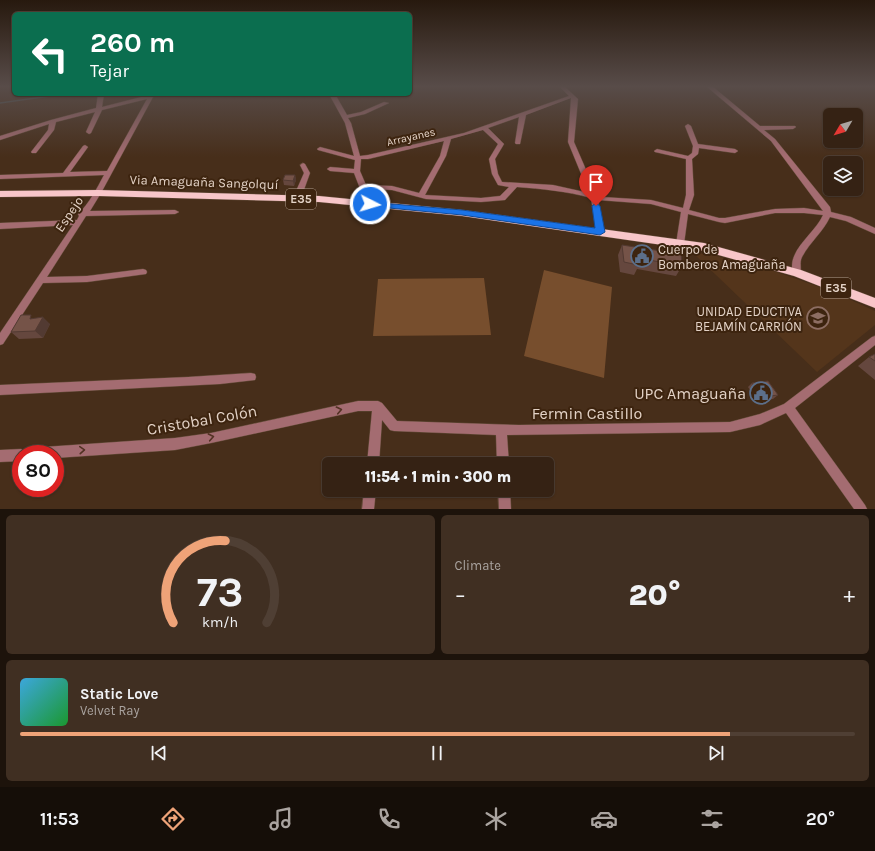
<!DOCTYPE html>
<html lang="en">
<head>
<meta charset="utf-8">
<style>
  :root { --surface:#352214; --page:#402f22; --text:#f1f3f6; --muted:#aaa4a0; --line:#4f3f34; --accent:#efa378 }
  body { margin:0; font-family:Karla,sans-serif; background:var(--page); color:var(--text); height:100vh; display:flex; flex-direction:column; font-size:15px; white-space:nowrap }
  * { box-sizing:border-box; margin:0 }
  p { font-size:13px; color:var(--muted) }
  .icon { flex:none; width:22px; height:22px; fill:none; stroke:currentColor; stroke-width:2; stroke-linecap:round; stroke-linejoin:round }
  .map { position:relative; height:509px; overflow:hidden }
  .details { display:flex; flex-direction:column; gap:6px; padding:6px; background:#1d130b; flex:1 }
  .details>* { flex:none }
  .top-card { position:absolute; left:12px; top:12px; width:400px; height:84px; border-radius:6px; box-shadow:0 1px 3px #0004,0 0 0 1px var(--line); background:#0b6e4f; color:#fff; overflow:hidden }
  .needle { width:26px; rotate:232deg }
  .buttons { position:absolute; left:823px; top:108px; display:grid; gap:8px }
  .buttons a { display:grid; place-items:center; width:40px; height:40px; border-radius:6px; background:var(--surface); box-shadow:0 1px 3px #0004,0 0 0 1px var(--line); font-size:20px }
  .speed { position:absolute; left:12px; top:445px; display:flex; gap:8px; font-size:20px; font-weight:700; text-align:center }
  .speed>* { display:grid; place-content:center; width:52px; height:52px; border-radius:50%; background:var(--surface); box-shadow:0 1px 3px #0004,0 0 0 1px var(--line); line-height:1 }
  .speed .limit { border:6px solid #d22; background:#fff; color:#111 }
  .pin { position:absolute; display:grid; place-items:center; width:34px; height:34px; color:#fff; margin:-41px -17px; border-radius:50% 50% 50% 0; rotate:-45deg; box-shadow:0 0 4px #0007 }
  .pin .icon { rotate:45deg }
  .me { position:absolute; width:44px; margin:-22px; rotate:95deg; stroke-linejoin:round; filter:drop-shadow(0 0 3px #0008) }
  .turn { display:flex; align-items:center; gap:14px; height:84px; padding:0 12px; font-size:18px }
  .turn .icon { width:52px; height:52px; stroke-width:2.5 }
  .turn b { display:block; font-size:28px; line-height:34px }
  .big { font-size:30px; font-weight:800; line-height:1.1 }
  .details .widget { flex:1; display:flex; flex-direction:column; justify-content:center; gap:6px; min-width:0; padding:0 14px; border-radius:6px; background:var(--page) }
  .details .dial { align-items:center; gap:0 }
  .dial svg { height:104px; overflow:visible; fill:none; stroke:var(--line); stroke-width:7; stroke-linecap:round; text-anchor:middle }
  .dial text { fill:var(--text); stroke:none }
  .song { display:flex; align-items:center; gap:12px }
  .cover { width:48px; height:48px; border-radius:6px; background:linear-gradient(135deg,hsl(200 70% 55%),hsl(130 70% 35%)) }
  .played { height:4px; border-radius:2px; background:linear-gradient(90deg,var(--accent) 85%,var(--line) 85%) }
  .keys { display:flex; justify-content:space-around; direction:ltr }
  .heat { display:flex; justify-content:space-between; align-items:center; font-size:22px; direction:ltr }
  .details .tiles { flex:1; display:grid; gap:6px; grid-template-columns:1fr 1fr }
  .widget:last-child { grid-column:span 2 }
  .trip { position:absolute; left:322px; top:457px; width:232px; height:40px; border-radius:6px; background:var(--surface); box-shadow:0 1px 3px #0004,0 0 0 1px var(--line); font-weight:800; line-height:40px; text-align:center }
  .menu { display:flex; height:64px; justify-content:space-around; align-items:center; background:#150e08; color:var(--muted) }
  .menu .icon { width:28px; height:28px }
  .menu .active { color:var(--accent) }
  .menu b { font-size:18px; color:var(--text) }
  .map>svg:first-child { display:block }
  .built { fill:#54351b }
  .green { fill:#774e2d }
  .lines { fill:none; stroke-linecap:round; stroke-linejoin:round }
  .stream { stroke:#47585c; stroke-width:1.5 }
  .minor-casing { stroke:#634c39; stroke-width:1 }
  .trunk-casing { stroke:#634c39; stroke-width:1 }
  .minor { fill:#a46c71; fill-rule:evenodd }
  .trunk { fill:#f8c6c9; fill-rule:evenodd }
  .wall { fill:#65473e }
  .shaded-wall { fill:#523a32 }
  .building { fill:#755348; stroke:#523a32 }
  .oneway { stroke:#523223 }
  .route { fill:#1a73e8; stroke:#114b97 }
  .labels { text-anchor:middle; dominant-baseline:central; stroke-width:4; stroke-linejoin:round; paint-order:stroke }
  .far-street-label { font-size:11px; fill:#e3d2c6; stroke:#3d240f }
  .shield { fill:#3d240f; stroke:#b19e8f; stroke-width:1 }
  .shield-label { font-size:12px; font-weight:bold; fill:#e3d2c6 }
  .street-label { font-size:13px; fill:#e3d2c6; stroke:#3d240f }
  .poi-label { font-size:13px; fill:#e3d2c6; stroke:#3d240f; text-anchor:start }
  .near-poi-label { font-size:16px; fill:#e3d2c6; stroke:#3d240f; text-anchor:end }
  .near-street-label { font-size:16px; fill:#e3d2c6; stroke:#3d240f }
</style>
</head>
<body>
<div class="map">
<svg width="875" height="509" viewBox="0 0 875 509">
  <rect width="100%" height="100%" fill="#472e1a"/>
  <path class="built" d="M692 252 716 256 762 267 831 291 875 311V325L817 372Z"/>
  <path class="green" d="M544 270 612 287 604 378 524 356Z
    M484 278 491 335 373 336 378 279Z"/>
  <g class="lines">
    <path class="stream" d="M0 103 64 94"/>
    <g class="minor-casing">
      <path id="minor" d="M559 86H564L578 99 574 142 597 195 602 197 651 200 683 208 686 195V159L655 152 654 151 657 149 688 156 692 153 693 146 685 126 688 124 691 126 698 144 735 149 738 151 735 153 699 148 698 154 692 159 694 195 689 210 719 218H725L775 209 804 208 823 211 771 141 706 86H712L760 126H795L796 127 793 129 764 130 775 139 830 207 831 212 851 217 875 228V234L846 221 830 217C823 232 810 242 802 257 799 263 802 269 800 275H794C784 252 815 234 823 215L804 213H775L725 223 719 222 688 214 684 244 680 247 676 244 681 212 651 204 598 200 604 232 600 235 596 232 591 198C566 191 542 189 517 187L505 200 481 202 426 199 392 190 368 189 374 204 370 206 366 204 354 173 330 171 327 169 330 167 354 169 355 160 318 150 317 149 320 147 354 156 345 123 329 94H335L347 115 361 112 384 102 389 103 365 114 348 118 351 123 360 156 368 155 464 133 569 96ZM571 98 568 142 589 193 553 185 502 182 498 174 495 159 504 144 488 128 519 117 515 143 516 144H520L526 115ZM483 130 498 144 489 159 492 174 498 185 509 187 500 196 481 198 425 195 446 156 451 139ZM444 141 440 156 419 193 392 186 366 185 360 171 361 159H368Z
        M98 94H104L102 107 153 94H162L153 97 101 193 90 211 175 210 179 212 175 214 86 216 47 277 87 276 143 269 146 270 147 272 146 274 87 282 43 283 3 344 0 345V333L73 225 0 229V223L77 220 79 216 78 214C89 204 97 188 104 175L0 179V175L63 173 83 146 85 145 88 147 70 172 107 171 147 99 102 110 91 133 89 134 86 132 95 112 56 122 54 130 36 153H32L31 152 48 130 49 124 0 140V136L51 120 96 108Z
        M303 163 305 164 310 173 301 198 297 200 293 198 304 173 300 165Z
        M875 336V345L795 408 865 505 867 509H854L786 413 760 425 730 432 507 435 509 464H497L496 435 394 431 390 430 382 420 379 464H367L372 411H358L211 443 175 450 55 458V454H21V461L0 462V450L21 449 25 451 29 448 175 438 211 433 358 401H378L382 403 397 421 519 425 730 422 760 414 784 404 872 337Z
        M251 373 255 374 256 377 255 380 220 384 0 395V385L188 377Z
        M364 490H376L374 509H362Z
        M498 490H510L511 509H499Z"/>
    </g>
    <g class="trunk-casing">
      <path id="trunk" d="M98 190 319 196 462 210 704 243 801 270 875 298V308L794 276 704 251 462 216 319 202 98 196 0 197V191Z"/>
    </g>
    <use href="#minor" class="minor"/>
    <use href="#trunk" class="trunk"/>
  </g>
  <path class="wall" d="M295 175 296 180 294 186 284 185 283 180Z
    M622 245 682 266 676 276 637 269 634 275 620 272 618 255Z
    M34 318 50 324 43 338 19 339 11 332Z
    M875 354V380L858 366 869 357Z
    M752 383 778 395 773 399 758 402 748 387Z"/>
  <path class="shaded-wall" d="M295 175 296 180 294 186 293 181Z
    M43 317 50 324 43 338 35 331Z"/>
  <path class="building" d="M285 175H295L293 181 283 180Z
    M622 245 681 254 682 266 638 258V265L624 262Z
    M21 315H31L30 319 43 317 35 331 11 332Z
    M875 354V361L869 357Z
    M768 381 778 395 763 397 752 383Z"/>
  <defs><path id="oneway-chevron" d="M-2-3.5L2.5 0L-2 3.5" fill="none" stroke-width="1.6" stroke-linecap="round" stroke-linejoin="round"/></defs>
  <g class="oneway">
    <use href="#oneway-chevron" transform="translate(339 410) rotate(-12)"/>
    <use href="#oneway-chevron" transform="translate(211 437) rotate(-11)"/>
    <use href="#oneway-chevron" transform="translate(82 450) rotate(-4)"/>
  </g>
  <linearGradient id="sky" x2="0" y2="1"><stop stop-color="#27190e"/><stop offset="0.55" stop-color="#584c49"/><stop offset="1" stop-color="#584c49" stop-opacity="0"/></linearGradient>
  <rect width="875" height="157" fill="url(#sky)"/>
  <path class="route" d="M370 202 462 210 595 228 592 206 596 203 600 206 605 232 600 235 462 215 368 206V203Z"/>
  <defs>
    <g id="civic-ring" transform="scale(1.15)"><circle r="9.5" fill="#3d240f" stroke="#5c6f8a" stroke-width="1.5"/><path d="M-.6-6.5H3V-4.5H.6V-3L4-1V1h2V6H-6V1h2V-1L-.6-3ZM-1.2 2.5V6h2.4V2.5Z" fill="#5c6f8a"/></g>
    <g id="school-ring" transform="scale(1.15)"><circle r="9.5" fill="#3d240f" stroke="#8d6e63" stroke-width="1.5"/><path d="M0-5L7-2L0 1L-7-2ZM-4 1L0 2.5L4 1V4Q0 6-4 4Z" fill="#8d6e63"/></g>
  </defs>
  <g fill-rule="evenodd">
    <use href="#civic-ring" x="642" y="256"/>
    <use href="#school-ring" x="818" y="318"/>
    <use href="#civic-ring" x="761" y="393"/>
  </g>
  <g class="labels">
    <g class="far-street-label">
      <text transform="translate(411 137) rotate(-13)">Arrayanes</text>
    </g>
    <g class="shield">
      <rect x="286" y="189" width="30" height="20" rx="3"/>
      <rect x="821" y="278" width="30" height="20" rx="3"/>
    </g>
    <g class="shield-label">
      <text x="301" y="199">E35</text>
      <text x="836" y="288">E35</text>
    </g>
    <g class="street-label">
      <text transform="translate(204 182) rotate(2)">Via Amaguaña Sangolquí</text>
      <text transform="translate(69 214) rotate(-56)">Espejo</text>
    </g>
    <g class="poi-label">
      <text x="658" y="249">Cuerpo de<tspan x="658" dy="15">Bomberos Amaguaña</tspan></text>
      <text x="802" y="311" text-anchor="end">UNIDAD EDUCTIVA<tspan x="802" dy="15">BEJAMÍN CARRIÓN</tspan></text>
    </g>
    <g class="near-poi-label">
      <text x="746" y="393">UPC Amaguaña</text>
    </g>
    <g class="near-street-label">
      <text x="587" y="413">Fermin Castillo</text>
      <text transform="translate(202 420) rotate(-10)">Cristobal Colón</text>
    </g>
  </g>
</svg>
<div class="buttons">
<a><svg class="needle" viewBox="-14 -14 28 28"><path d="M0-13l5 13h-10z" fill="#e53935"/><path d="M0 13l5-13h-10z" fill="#aaa4a0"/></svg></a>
<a><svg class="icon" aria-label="layers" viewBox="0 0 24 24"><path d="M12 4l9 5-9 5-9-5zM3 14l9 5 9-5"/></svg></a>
</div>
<div class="speed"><div class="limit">80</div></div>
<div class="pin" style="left:596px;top:206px;background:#d93025"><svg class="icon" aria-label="arrive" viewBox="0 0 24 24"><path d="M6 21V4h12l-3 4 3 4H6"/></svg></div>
<svg class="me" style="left:370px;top:204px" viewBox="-20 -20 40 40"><circle r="17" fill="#1a73e8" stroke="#fff" stroke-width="3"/><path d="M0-11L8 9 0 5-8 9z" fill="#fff"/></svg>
<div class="trip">11:54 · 1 min · 300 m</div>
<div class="top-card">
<div class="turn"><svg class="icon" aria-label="left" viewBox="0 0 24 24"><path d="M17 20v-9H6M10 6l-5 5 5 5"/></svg><div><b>260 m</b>Tejar</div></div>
</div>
</div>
<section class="details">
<div class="tiles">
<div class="widget dial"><svg viewBox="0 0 100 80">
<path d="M14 69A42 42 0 1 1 86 69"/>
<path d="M14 69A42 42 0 0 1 54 6" stroke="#efa378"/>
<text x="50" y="56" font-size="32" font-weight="700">73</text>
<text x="50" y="72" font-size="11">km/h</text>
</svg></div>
<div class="widget"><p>Climate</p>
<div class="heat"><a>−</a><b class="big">20°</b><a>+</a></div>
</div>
<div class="widget">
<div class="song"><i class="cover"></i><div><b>Static Love</b><p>Velvet Ray</p></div></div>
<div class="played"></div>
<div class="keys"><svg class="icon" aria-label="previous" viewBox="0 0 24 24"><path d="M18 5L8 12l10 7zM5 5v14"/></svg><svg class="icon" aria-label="pause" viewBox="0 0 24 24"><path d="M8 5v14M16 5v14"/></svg><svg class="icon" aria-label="next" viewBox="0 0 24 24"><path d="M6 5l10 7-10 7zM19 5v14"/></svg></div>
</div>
</div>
</section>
<nav class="menu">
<b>11:53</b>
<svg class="icon active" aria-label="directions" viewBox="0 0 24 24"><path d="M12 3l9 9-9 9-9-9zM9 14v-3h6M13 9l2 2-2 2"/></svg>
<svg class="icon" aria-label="music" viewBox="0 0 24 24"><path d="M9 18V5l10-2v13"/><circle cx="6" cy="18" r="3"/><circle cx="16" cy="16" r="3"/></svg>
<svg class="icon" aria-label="phone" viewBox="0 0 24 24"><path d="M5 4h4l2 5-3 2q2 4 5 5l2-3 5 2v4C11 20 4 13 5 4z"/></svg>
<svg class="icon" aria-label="climate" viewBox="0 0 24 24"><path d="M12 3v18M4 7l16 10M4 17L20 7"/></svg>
<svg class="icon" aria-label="car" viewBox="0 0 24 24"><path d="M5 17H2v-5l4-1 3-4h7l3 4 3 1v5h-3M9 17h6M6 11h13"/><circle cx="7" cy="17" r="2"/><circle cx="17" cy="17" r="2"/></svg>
<svg class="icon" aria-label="filters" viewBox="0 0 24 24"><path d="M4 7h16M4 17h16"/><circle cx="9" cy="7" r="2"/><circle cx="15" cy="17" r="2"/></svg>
<b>20°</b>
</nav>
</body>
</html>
